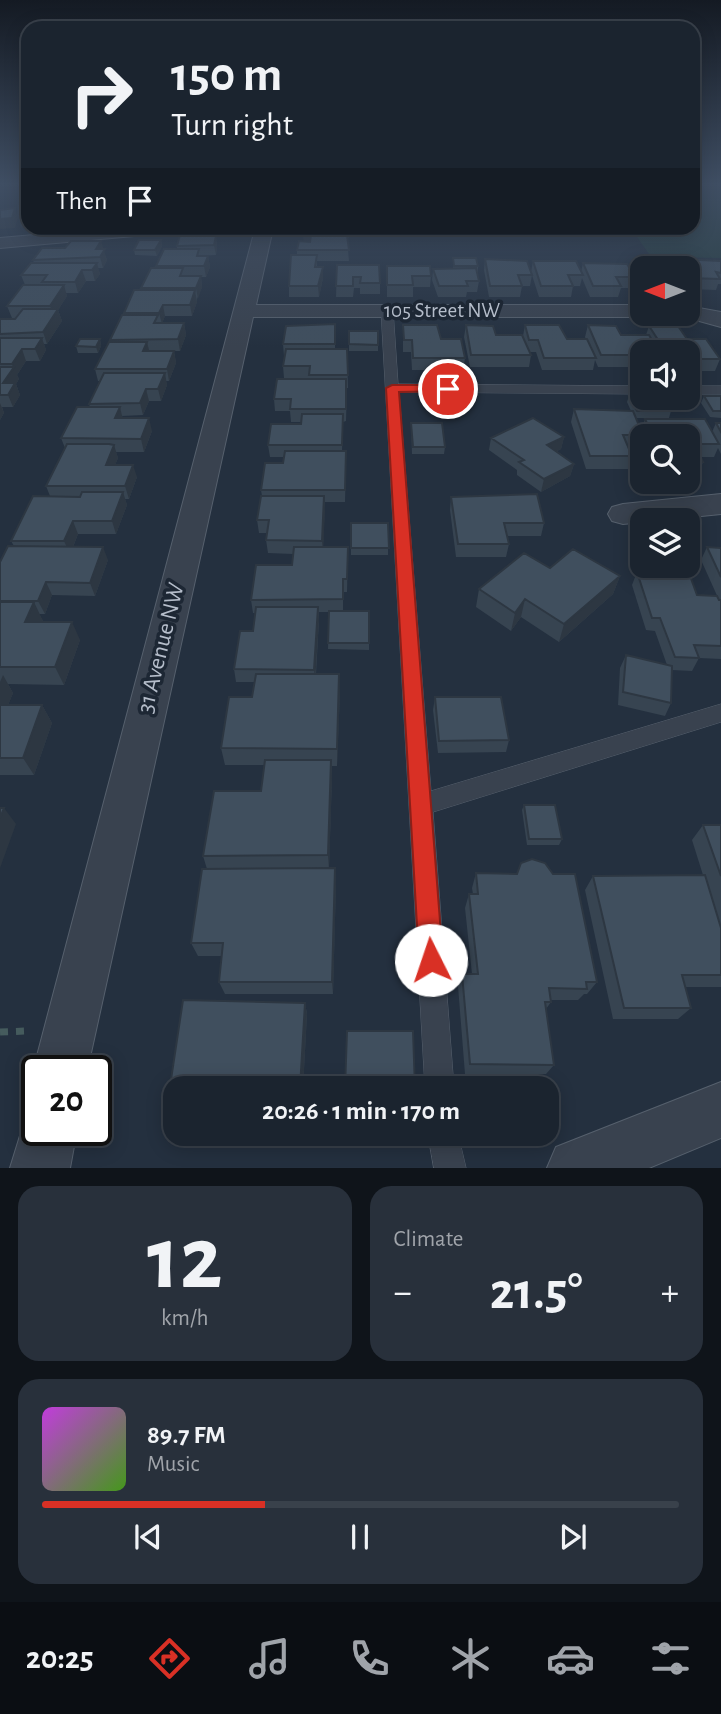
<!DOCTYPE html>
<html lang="en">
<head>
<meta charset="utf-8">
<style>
  :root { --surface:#1b242f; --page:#28303b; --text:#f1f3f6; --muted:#a0a4aa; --line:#39414b; --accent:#d93025 }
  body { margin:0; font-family:"Alegreya Sans",sans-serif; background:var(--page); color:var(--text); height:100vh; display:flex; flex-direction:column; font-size:26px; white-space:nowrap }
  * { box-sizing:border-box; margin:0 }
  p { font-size:23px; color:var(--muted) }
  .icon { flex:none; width:38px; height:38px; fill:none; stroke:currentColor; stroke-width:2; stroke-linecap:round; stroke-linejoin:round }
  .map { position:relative; height:1168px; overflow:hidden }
  .panel { display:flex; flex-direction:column; gap:18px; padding:18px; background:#0f141a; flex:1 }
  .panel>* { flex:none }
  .guide { position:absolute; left:21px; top:21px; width:679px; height:214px; border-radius:21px; box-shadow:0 4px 18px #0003,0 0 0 2px var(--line); background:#1b242f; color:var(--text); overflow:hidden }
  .needle { width:46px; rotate:270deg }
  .buttons { position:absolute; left:630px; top:256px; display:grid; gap:14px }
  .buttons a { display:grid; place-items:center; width:70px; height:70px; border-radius:14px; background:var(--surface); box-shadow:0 4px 18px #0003,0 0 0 2px var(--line); font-size:35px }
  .speed { position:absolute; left:21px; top:1055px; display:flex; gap:14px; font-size:35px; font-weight:700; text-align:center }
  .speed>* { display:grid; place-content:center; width:91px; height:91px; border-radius:50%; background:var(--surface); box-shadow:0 4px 18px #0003,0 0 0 2px var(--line); line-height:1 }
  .speed .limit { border:4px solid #111; border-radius:10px; background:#fff; color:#111 }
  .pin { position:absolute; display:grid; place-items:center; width:60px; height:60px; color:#fff; margin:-30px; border:4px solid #fff; border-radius:50%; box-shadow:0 2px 7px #0007 }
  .me { position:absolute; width:77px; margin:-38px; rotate:356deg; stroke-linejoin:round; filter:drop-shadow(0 0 5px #0008) }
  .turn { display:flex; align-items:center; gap:24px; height:147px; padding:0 35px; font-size:32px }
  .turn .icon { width:91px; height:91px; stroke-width:2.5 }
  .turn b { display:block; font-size:49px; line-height:60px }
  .then { display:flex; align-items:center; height:66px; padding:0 35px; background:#0003; gap:14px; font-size:26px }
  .big { font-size:52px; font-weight:700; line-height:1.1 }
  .panel .card { flex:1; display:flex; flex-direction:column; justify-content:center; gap:10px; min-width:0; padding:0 24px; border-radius:21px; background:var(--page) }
  .panel .dial { align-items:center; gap:0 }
  .dial b { font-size:91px; line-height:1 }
  .song { display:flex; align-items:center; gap:21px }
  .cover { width:84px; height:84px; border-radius:10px; background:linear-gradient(135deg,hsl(290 70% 55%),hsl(100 70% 35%)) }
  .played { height:7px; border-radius:4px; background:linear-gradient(90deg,var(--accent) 35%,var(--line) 35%) }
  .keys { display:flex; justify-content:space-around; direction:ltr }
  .heat { display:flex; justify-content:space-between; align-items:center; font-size:38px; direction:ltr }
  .panel .tiles { flex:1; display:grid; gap:18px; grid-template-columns:1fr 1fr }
  .card:last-child { grid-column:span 2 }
  .trip { position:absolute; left:163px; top:1076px; width:396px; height:70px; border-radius:21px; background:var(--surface); box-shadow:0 4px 18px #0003,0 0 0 2px var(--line); font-weight:700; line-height:70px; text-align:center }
  .menu { display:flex; height:112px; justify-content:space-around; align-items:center; background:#0b0e13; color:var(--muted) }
  .menu .icon { width:49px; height:49px }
  .menu .selected { color:var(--accent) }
  .menu b { font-size:32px; color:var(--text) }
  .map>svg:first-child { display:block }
  .green { fill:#263e40 }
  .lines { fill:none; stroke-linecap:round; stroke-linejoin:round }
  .lane-casing { stroke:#56606d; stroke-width:1 }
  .street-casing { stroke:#56606d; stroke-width:2 }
  .path { stroke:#455b5d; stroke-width:7; stroke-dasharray:8 8; stroke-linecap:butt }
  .lane { fill:#39424f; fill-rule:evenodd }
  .street { fill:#39424f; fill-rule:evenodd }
  .wall { fill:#374451 }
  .shaded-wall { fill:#2d3742 }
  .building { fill:#404f5e; stroke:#2d3742; stroke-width:2 }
  .route { fill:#d93025; stroke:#8d1f18; stroke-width:2 }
  .labels { text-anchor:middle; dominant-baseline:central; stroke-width:7; stroke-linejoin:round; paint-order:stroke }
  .far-street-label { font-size:21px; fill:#b5bdca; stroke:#1d2734 }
  .street-label { font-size:24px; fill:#b5bdca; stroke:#1d2734 }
</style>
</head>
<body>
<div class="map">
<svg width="721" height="1168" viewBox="0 0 721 1168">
  <rect width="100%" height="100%" fill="#24303f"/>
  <path class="green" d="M693 183H721V258L651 257 631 228H693Z"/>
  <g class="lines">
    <g class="lane-casing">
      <path id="lane" d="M387 307 393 310 398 384 642 386V394L399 392 431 791 721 704V722L433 812 454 1088H425L381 310Z
        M688 386H721V394H688Z
        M428 1134H458L466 1168H434Z"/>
    </g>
    <g class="street-casing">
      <path id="street" d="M114 228H177L168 233 0 248V238Z
        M251 228H268L272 233 256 305H642V313H651L642 317H253L87 1071H37V1081L33 1071 254 233Z
        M688 306 721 312V327L681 316 678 313H688Z
        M721 494V514L623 524 612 521 608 514 612 507 623 504Z
        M721 1082V1138L649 1168H547L556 1147Z
        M37 1106V1130H77L70 1168H10L28 1110Z"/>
    </g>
    <path class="path" d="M0 1032 26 1031"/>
    <use href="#lane" class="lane"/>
    <use href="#street" class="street"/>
  </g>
  <path class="wall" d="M303 228 350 237 347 238 349 261H317V267L323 278 319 297H289V286L297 255V250L304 242Z
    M211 236H216L217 246 216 255 201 256H208L210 267 206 277H201L202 287 197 299V302L192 316H165L162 323H184L186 335 180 351H174L176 363 169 381H166L167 385 161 401H149L143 415 122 416 123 418 152 431 144 452H116L118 458 115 465 137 477 129 499H125L127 505 116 534H78L73 547 108 560 95 596 52 595 45 614H39L43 621 42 622 80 640 64 685 8 684 13 693 8 705H42L52 723 34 775H0V562L14 546 11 541 50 496 46 486 65 448 61 438 90 407 89 404 100 381H98L95 369 110 342V340L124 315V313L142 290 141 288 156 268V266L177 249V246Z
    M161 240 162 246 157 256 135 255 134 250Z
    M103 249 107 260 103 268H98L100 274 95 281H86L78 293H66L67 296 58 310 62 321 47 344H44L46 350 40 361H26L17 375 19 379 16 384 20 395 13 407H2L4 413 0 420V319H15L17 318H12L7 306 25 285 21 275 34 263 33 260Z
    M453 258 478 266V272H476L479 281 477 292H467L466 297H438L432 280 433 269H453Z
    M485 259 532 275 530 286H522L520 297H489L484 270Z
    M679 259 721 261V284H718L716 290 688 289V268H676Z
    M533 261 581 272 583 263 630 270 633 261 642 268V284H638L635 279 632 288H621L618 297H590L582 278 580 286H573L571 297H539L531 272Z
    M337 265 380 283V294H360V288H354L353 297H336Z
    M387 266 431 276 430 287H413V297H387Z
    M335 324V349H347L348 388H347L346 421 343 422 342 451 346 463 345 502H325L323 547H348L347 592H343V611L369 643V650L328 649 329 612H319V620L316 674 340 692 337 766H332V777L329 868H335L336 883 333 994H225L219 982 222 956H198L191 943 207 869 203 856 261 791 265 765H225L221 748 252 697 255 682H236L234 669 253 631 256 613H253L251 600 292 565 293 554 268 553 266 540 267 533H259L257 520 262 496 261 490 283 463 284 457H270L268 445 301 424V422H291L290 411H275L274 399 309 379V378H284L283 366 285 356H284L283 344Z
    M403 325 441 339 465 358 463 370H412L411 352H403Z
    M466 325 496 335 523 336 525 325 567 339H586L585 337 588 325 621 335H646L649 326 687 339 720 359 715 371H688V352H642V388H638L629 371 631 367H598L595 360 593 370H542L536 352H530L531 355 529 367H470L464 337Z
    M349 331H378V351H349Z
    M100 339 101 346 98 353H78L76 346Z
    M629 396 671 411 669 418H636L641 431 645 419 712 432 716 423H721V454L718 448 714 457H701L703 462 698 475H688V436L643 435 639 447H628L632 456 628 469H586L571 422 574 409 631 411 627 402Z
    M704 396H721V418L710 417 701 403Z
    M411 423 445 447 444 454H412Z
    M564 437 561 449 557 451 574 464 570 476 541 492 517 475V470L489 450 491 438Z
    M451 497 544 523 541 536H507L509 544 506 557H456L450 510Z
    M351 523H388V555H351Z
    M707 547 721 548V659L699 658 692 671 672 670 671 703 665 716 618 705 620 668 626 655 667 665 655 631 646 630 632 585 637 572 697 595 719 600 701 560Z
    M550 568 620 576 613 594 559 642 521 617 511 631 476 607 479 589Z
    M435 697 509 740 506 752 438 753 433 710Z
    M524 805 562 839 559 845H527L522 810Z
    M703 825H721V987H685L691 1008 678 1019H613L585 890 593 876 703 875 692 840Z
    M476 873 597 982 587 994H584L578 1000H551V1002L546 1009 554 1065 546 1074H465L458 986 462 974H472L465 908 469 894H473L472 888Z
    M183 1000 305 1003 307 1014 303 1088H175V1113L167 1106Z
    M232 1134H301V1136H233Z"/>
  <path class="shaded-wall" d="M15 208 18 218 15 228 0 229V219Z
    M28 215V226L21 227 18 217Z
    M350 228V237L304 242 303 231Z
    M216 236 217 246 216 255 214 245Z
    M161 240 162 246 157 256 155 250Z
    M101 241 107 260 103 268 100 257 96 249Z
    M208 256 210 267 206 277 204 266Z
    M97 263 100 274 95 281 92 270Z
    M323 267V278L319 297 318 286Z
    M82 270 86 281 78 293 75 282Z
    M201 276 202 287 198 299 196 288Z
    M64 285 67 296 58 310 62 321 47 344 43 332 54 316 50 306Z
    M195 290 197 302 192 316 190 305Z
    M163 305 165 316 162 324 159 313Z
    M184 323 186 335 180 351 178 339Z
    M42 338 46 350 40 361 35 349Z
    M100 339 101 346 98 353 96 347Z
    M147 342 150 354 143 351Z
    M22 349 26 361 17 375 19 379 16 384 20 395 13 407 3 383 13 368 12 364Z
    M174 351 176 363 169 381 167 369Z
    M165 373 167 385 161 401 158 389Z
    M146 389 149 401 143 415 140 403Z
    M0 403 4 413 0 420Z
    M120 407 123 420 115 418Z
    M149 418 152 431 144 452 141 439Z
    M564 437 561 449 545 457 547 445Z
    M114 445 118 458 110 477 106 465Z
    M574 464 570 476 541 492 544 479Z
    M133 465 137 477 129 499 125 486Z
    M123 492 127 505 116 534 112 521Z
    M324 496 325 509 323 554 322 541Z
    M73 521 78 534 70 554 64 541Z
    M103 547 108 560 95 596 90 583Z
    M620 576 613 594 559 642 564 624Z
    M46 582 52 595 45 614 38 601Z
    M525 599 521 617 511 631 515 613Z
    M34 602 43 621 35 640 25 622Z
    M318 607 319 620 315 682 314 670Z
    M72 622 80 640 64 685 55 667Z
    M339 674 340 692 337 766V749Z
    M3 675 13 693 1 722 0 720V682Z
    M42 705 52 723 34 775 23 758Z
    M331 760 332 777 329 870 328 855Z
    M4 808 16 824 0 868V818Z
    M335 868 336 883 333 994 332 982Z
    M305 1003 307 1014 303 1088H300Z"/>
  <path class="building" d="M28 205V215L18 217 19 206Z
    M15 208 12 218 0 219V210Z
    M303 228H345L303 231Z
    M211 230 209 236H216L214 245 177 246 181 231Z
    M311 235H347L349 250H297L299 241 310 242Z
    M139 240H161L155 250H134Z
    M71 241H101L96 249H105L100 257 33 260 42 248H65Z
    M164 249H199L197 256H208L204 266H156Z
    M291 255H317L315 267H323L318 286H289Z
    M453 258H476L478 266H454Z
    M485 259 527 261 532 275H518L522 286H490Z
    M679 259 721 261V273L716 272 720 279 688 278V268H683Z
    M533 261H576L583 275H568L573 286H541Z
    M633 261H669L674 268H642V273H641Z
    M31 263H97L92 270H82L75 282H42L47 275H21Z
    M583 263 627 264 635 277H616L621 286H593Z
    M337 265H379L380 283H360L361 277H353V286H336Z
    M387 266H430L431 276H412L413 285H387Z
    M151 268H183L180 276H201L196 288H141Z
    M476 268 479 281H466L468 286H439L433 269Z
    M23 285H64L50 306H7Z
    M134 290H195L190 305H163L159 313H124Z
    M23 309H58L43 332 0 334V319H15Z
    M122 315H158L154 323H184L178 339 110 340Z
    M335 324V344H283L286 326Z
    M403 325H437L441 339H461L465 358H413L412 340H404Z
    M466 325 493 326 496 335H522L531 355H471Z
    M525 325H559L567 339H587L596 358H544L538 340H529Z
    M588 325 616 326 621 335H649L659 352H642V355H601Z
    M649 326H678L687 339H706L720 359H688V352H666Z
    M349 331H378V345L349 344Z
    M0 338H42L35 349H22L12 364H0Z
    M80 339H100L96 347 76 346Z
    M109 342H147L143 351H174L167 369H95Z
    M286 349H347L348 375H309L310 366H283Z
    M631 365H642V382H640Z
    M0 367H14L3 383H15L8 395H0Z
    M104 373H165L158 389H146L140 403 89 404Z
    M277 379H346V409H290L291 399H274Z
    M629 396 663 397 671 411H637Z
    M704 396H721V411H713Z
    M77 407H120L115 418H149L141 439 61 438Z
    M574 409 633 411 643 435H623L632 456H590Z
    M302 414H343L342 445H268L271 424H301Z
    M533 418 564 437 547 445 574 464 544 479 519 462 524 460 491 438Z
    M645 419H705L719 444H694L703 462H688V436H653Z
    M411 423H442L445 447H413Z
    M716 423H721V432Z
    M67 444H109L114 445 106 465H133L125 486H46Z
    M285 451H346L345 490H261L265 463H283Z
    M82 492H123L112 521H73L64 541H11L33 496 80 497Z
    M537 494 544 523H504L509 544H458L451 497Z
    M261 496H324L322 541 266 540 269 520H257Z
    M351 523H388L389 548H351Z
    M8 546 103 547 90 583 46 582 38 601H0V562Z
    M294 547H348L347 579H343V599L251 600 256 565H292Z
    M707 547 721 548V577Z
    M573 549 620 576 564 624 525 599 515 613 479 589 524 553 550 568Z
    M637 572 689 573 697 595 717 596 719 600H721V646L694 645 699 658 675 657 660 618H652Z
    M0 602H34L25 622H72L55 667H0Z
    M256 607H318L314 670 234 669 240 631H253Z
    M329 611H369V643H328Z
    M626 655 672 666 671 703 623 692Z
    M256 674H339L337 749 221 748 229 697H252Z
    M435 697H501L509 740 439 741Z
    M0 705H42L23 758H0Z
    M265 760H331L328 855 203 856 214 791H261Z
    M524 805H555L562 839H529Z
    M0 808H4L0 818Z
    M703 825H721V876Z
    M532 859 545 863 553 874H575L597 982H586L587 989 549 988 551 1002H545L554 1065 470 1064 462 974H478L469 894H478L476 873 517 874 521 863Z
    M335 868 332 982H219L223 943H191L202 869Z
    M705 875 721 928V975H682L691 1008H624L593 876Z
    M183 1000 305 1003 300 1088H175V1106H167Z
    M347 1031H413L415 1088H345Z"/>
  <linearGradient id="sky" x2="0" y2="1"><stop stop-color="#141a23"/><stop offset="0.53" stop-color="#3f4e63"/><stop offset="1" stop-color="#3f4e63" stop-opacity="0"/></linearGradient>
  <rect width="721" height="347" fill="url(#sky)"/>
  <path class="route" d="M448 385 452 386V391L399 392 443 960 439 968 431 972 422 968 419 960 386 388 392 385Z"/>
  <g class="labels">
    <g class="far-street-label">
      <text x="442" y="310">105 Street NW</text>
    </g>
    <g class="street-label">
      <text transform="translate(161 648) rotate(-76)">31 Avenue NW</text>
    </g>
  </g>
</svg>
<div class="buttons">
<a><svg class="needle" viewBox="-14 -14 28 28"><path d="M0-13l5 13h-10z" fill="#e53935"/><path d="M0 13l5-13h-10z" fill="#a0a4aa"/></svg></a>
<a><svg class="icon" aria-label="sound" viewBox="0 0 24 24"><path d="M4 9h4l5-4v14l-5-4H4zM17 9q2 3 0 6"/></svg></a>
<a><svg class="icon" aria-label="search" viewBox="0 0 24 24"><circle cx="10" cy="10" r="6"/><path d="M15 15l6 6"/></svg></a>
<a><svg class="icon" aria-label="layers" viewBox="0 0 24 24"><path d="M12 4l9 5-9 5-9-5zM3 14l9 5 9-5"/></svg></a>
</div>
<div class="speed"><div class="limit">20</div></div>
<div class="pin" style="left:448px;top:389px;background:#d93025"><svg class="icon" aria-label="arrive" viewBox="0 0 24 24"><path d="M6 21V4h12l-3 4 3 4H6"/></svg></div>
<svg class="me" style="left:431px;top:960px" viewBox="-20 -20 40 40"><circle r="19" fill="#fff"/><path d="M0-13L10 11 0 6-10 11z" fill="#d93025"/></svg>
<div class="trip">20:26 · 1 min · 170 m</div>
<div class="guide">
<div class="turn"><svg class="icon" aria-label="right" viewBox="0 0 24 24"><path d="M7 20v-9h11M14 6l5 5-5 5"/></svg><div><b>150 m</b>Turn right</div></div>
<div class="then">Then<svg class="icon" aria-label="arrive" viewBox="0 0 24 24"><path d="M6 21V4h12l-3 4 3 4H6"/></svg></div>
</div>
</div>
<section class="panel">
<div class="tiles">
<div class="card dial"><b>12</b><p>km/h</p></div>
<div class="card"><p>Climate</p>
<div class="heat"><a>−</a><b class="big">21.5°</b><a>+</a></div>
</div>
<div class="card">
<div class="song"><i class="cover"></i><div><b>89.7 FM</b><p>Music</p></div></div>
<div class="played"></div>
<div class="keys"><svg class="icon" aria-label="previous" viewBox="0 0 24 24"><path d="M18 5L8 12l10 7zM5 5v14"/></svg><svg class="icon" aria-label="pause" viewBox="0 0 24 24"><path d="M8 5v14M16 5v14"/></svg><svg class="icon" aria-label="next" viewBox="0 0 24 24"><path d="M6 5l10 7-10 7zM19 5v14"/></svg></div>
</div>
</div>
</section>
<nav class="menu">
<b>20:25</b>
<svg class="icon selected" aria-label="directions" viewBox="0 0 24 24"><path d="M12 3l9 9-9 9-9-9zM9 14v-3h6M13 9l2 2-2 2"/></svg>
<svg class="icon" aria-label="music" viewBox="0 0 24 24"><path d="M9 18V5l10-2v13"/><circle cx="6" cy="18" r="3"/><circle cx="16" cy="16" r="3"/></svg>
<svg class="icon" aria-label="phone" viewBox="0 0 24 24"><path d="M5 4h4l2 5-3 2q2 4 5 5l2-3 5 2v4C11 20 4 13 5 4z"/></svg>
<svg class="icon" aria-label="climate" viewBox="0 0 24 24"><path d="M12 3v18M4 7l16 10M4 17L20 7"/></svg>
<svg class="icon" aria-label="car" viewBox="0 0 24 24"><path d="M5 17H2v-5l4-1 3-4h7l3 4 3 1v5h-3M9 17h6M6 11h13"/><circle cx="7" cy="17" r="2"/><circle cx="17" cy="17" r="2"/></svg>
<svg class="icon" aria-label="filters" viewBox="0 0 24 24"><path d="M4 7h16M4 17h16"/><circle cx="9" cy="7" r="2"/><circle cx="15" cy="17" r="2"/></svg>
</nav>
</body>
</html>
